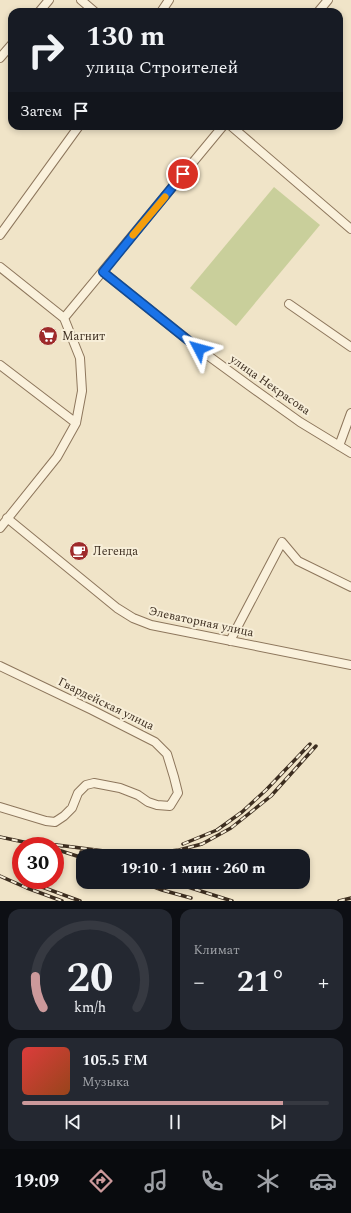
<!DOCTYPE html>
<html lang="ru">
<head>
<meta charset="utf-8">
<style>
  :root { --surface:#171b24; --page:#242831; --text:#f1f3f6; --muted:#9ea1a6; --line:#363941; --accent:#cc999b }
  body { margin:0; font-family:Spectral,serif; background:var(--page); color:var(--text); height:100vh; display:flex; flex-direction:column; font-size:15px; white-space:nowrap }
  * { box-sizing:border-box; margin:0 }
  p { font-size:13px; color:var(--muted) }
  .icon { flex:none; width:22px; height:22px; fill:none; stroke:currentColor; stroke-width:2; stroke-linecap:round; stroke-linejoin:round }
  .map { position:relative; height:901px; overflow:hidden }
  .details { display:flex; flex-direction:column; gap:8px; padding:8px; background:#0d0f14; flex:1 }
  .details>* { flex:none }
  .hud { position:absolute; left:8px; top:8px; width:335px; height:122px; border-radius:12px; box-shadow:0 2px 6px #0003; background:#171b24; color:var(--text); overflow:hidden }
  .speed { position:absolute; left:12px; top:837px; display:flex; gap:8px; font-size:20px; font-weight:700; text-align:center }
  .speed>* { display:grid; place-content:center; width:52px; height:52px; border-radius:50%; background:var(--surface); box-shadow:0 2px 6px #0003; line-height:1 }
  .speed .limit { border:6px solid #d22; background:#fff; color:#111 }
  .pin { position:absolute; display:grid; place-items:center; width:34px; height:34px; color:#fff; margin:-17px; border:2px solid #fff; border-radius:50%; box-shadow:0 1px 4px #0007 }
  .me { position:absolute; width:44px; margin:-22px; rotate:309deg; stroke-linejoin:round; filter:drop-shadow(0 0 3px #0008) }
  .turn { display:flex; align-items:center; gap:14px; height:84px; padding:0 12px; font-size:18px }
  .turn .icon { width:52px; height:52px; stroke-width:2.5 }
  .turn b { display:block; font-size:28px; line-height:34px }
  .then { display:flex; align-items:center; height:38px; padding:0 12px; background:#0003; gap:8px; font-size:15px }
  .big { font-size:30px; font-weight:700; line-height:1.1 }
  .details .widget { flex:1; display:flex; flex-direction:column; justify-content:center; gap:6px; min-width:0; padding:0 14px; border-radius:12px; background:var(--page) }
  .details .dial { align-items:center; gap:0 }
  .dial svg { height:104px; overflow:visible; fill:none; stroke:var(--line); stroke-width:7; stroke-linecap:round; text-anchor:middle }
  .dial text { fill:var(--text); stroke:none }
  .song { display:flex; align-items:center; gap:12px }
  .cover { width:48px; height:48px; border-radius:6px; background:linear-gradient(135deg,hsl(0 70% 55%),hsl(20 70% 35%)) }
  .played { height:4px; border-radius:2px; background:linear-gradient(90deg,var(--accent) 85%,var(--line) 85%) }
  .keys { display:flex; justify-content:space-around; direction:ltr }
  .heat { display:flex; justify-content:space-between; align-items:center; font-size:22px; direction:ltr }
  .details .tiles { flex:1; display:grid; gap:8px; grid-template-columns:1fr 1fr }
  .widget:last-child { grid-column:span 2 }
  .trip { position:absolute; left:76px; top:849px; width:234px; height:40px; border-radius:12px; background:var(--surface); box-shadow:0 2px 6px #0003; font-weight:700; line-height:40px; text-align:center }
  .menu { display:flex; height:64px; justify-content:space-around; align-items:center; background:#090b0e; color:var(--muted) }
  .menu .icon { width:28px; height:28px }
  .menu .on { color:var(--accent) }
  .menu b { font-size:18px; color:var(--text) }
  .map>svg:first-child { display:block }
  .green { fill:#c9cf9b }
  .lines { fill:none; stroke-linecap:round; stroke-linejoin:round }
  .minor-casing { stroke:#8d765c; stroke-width:10 }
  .minor { stroke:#faf1dc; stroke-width:8 }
  .rail-casing { stroke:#3d2e20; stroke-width:3.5 }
  .rail { stroke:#f7eed8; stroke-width:2; stroke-dasharray:6; stroke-linecap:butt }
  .route-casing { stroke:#114b97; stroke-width:10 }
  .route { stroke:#1a73e8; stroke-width:7 }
  .slow { stroke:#f59e0b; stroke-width:7 }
  .labels { text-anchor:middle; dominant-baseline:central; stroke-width:4; stroke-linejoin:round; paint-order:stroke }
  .poi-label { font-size:12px; fill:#3d2e20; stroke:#f7eed8; text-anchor:start }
  .street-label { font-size:12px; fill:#3d2e20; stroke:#f7eed8 }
</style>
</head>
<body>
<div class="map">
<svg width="351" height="901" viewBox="0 0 351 901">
  <rect width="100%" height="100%" fill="#f0e4c8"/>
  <path class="green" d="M274 187 320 225 236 326 190 288Z"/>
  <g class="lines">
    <g class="minor-casing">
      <path id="minor" d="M81 0 95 12
        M39 12 49 0
        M161 12 169 0
        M318 12 328 0
        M0 58 12 44
        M231 126 351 229
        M0 235 79 126
        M0 267 64 318 80 358 82 391 76 423 57 457 0 528
        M103 272 199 349 251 387 300 422 351 453
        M289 304 351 347
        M64 318 223 126
        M0 365 76 423
        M339 446 351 413
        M7 518 117 608 133 618 151 625 351 665
        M230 641 282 542 298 561 351 587
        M0 666 92 710 155 742 167 754 174 777 178 793 170 806 157 805 148 802 138 795 120 788 94 783 86 785 78 793 72 808 64 816 55 822 46 821 0 807"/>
    </g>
    <use href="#minor" class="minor"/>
    <g class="rail-casing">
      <path id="rail" d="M0 837 33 844
        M28 843 57 845 62 846
        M183 844 217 830 242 812 266 790 310 744
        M57 845 120 853H153L179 850 202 844 231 828 271 796 316 746
        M55 849 83 858
        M81 852 95 856
        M0 876 27 888 62 901
        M23 880 80 901
        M141 882 162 890 191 898
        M172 882 232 901
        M339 901 351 898"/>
    </g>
    <use href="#rail" class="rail"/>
  </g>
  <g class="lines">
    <g class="route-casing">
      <path id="route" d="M183 174 103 272 199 349"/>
    </g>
    <use href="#route" class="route"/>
    <path class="slow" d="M133 235 165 197"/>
  </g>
  <defs>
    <g id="supermarket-disc" transform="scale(1)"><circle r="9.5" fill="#9e2a2b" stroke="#f7eed8"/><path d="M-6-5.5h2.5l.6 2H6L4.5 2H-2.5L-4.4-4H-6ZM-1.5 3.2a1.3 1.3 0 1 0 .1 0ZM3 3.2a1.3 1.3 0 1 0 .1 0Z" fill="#fff"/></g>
    <g id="cafe-disc" transform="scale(1)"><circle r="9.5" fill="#9e2a2b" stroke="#f7eed8"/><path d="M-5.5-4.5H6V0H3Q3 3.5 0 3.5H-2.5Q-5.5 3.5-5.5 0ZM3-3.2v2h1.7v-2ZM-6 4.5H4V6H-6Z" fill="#fff"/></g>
  </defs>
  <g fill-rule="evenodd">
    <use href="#supermarket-disc" x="48" y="336"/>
    <use href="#cafe-disc" x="79" y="551"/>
  </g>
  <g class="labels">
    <g class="poi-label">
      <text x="62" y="336">Магнит</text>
      <text x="93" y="551">Легенда</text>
    </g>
    <g class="street-label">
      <text transform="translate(270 385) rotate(35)">улица Некрасова</text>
      <text transform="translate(201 622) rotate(12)">Элеваторная улица</text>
      <text transform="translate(106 704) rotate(26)">Гвардейская улица</text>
    </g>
  </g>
</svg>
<div class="speed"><div class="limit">30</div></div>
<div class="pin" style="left:183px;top:174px;background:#d93025"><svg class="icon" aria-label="arrive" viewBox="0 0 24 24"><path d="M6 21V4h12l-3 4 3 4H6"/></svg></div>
<svg class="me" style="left:199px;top:349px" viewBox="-20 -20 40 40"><path d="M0-17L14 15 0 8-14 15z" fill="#1a73e8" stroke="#fff" stroke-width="4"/></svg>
<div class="trip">19:10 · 1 мин · 260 m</div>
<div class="hud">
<div class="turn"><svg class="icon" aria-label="right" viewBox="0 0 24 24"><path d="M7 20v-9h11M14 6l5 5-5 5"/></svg><div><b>130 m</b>улица Строителей</div></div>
<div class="then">Затем<svg class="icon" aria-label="arrive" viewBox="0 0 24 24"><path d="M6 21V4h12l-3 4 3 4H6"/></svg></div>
</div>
</div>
<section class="details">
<div class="tiles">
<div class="widget dial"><svg viewBox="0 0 100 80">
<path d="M14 69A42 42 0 1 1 86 69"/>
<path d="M14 69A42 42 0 0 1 8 45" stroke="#cc999b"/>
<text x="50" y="56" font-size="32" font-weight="700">20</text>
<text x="50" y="72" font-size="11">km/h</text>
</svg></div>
<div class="widget"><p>Климат</p>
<div class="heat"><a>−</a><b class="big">21°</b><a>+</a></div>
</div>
<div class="widget">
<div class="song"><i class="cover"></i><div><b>105.5 FM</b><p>Музыка</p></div></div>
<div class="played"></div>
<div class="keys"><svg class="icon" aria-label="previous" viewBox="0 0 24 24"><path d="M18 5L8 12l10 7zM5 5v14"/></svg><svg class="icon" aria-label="pause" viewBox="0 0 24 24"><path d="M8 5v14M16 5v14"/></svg><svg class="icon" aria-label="next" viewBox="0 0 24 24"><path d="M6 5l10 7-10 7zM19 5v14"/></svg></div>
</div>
</div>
</section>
<nav class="menu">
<b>19:09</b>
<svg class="icon on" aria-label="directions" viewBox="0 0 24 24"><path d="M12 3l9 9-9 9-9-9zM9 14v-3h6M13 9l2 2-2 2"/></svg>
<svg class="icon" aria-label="music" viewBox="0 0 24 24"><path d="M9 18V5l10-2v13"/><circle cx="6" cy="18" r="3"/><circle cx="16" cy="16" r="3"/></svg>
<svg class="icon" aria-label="phone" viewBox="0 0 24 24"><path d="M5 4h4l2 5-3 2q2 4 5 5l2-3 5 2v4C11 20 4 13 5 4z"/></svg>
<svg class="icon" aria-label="climate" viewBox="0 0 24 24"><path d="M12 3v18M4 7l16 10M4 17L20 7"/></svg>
<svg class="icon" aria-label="car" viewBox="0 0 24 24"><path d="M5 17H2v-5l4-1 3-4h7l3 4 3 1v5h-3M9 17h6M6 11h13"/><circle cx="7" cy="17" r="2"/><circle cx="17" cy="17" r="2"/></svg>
</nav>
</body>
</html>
